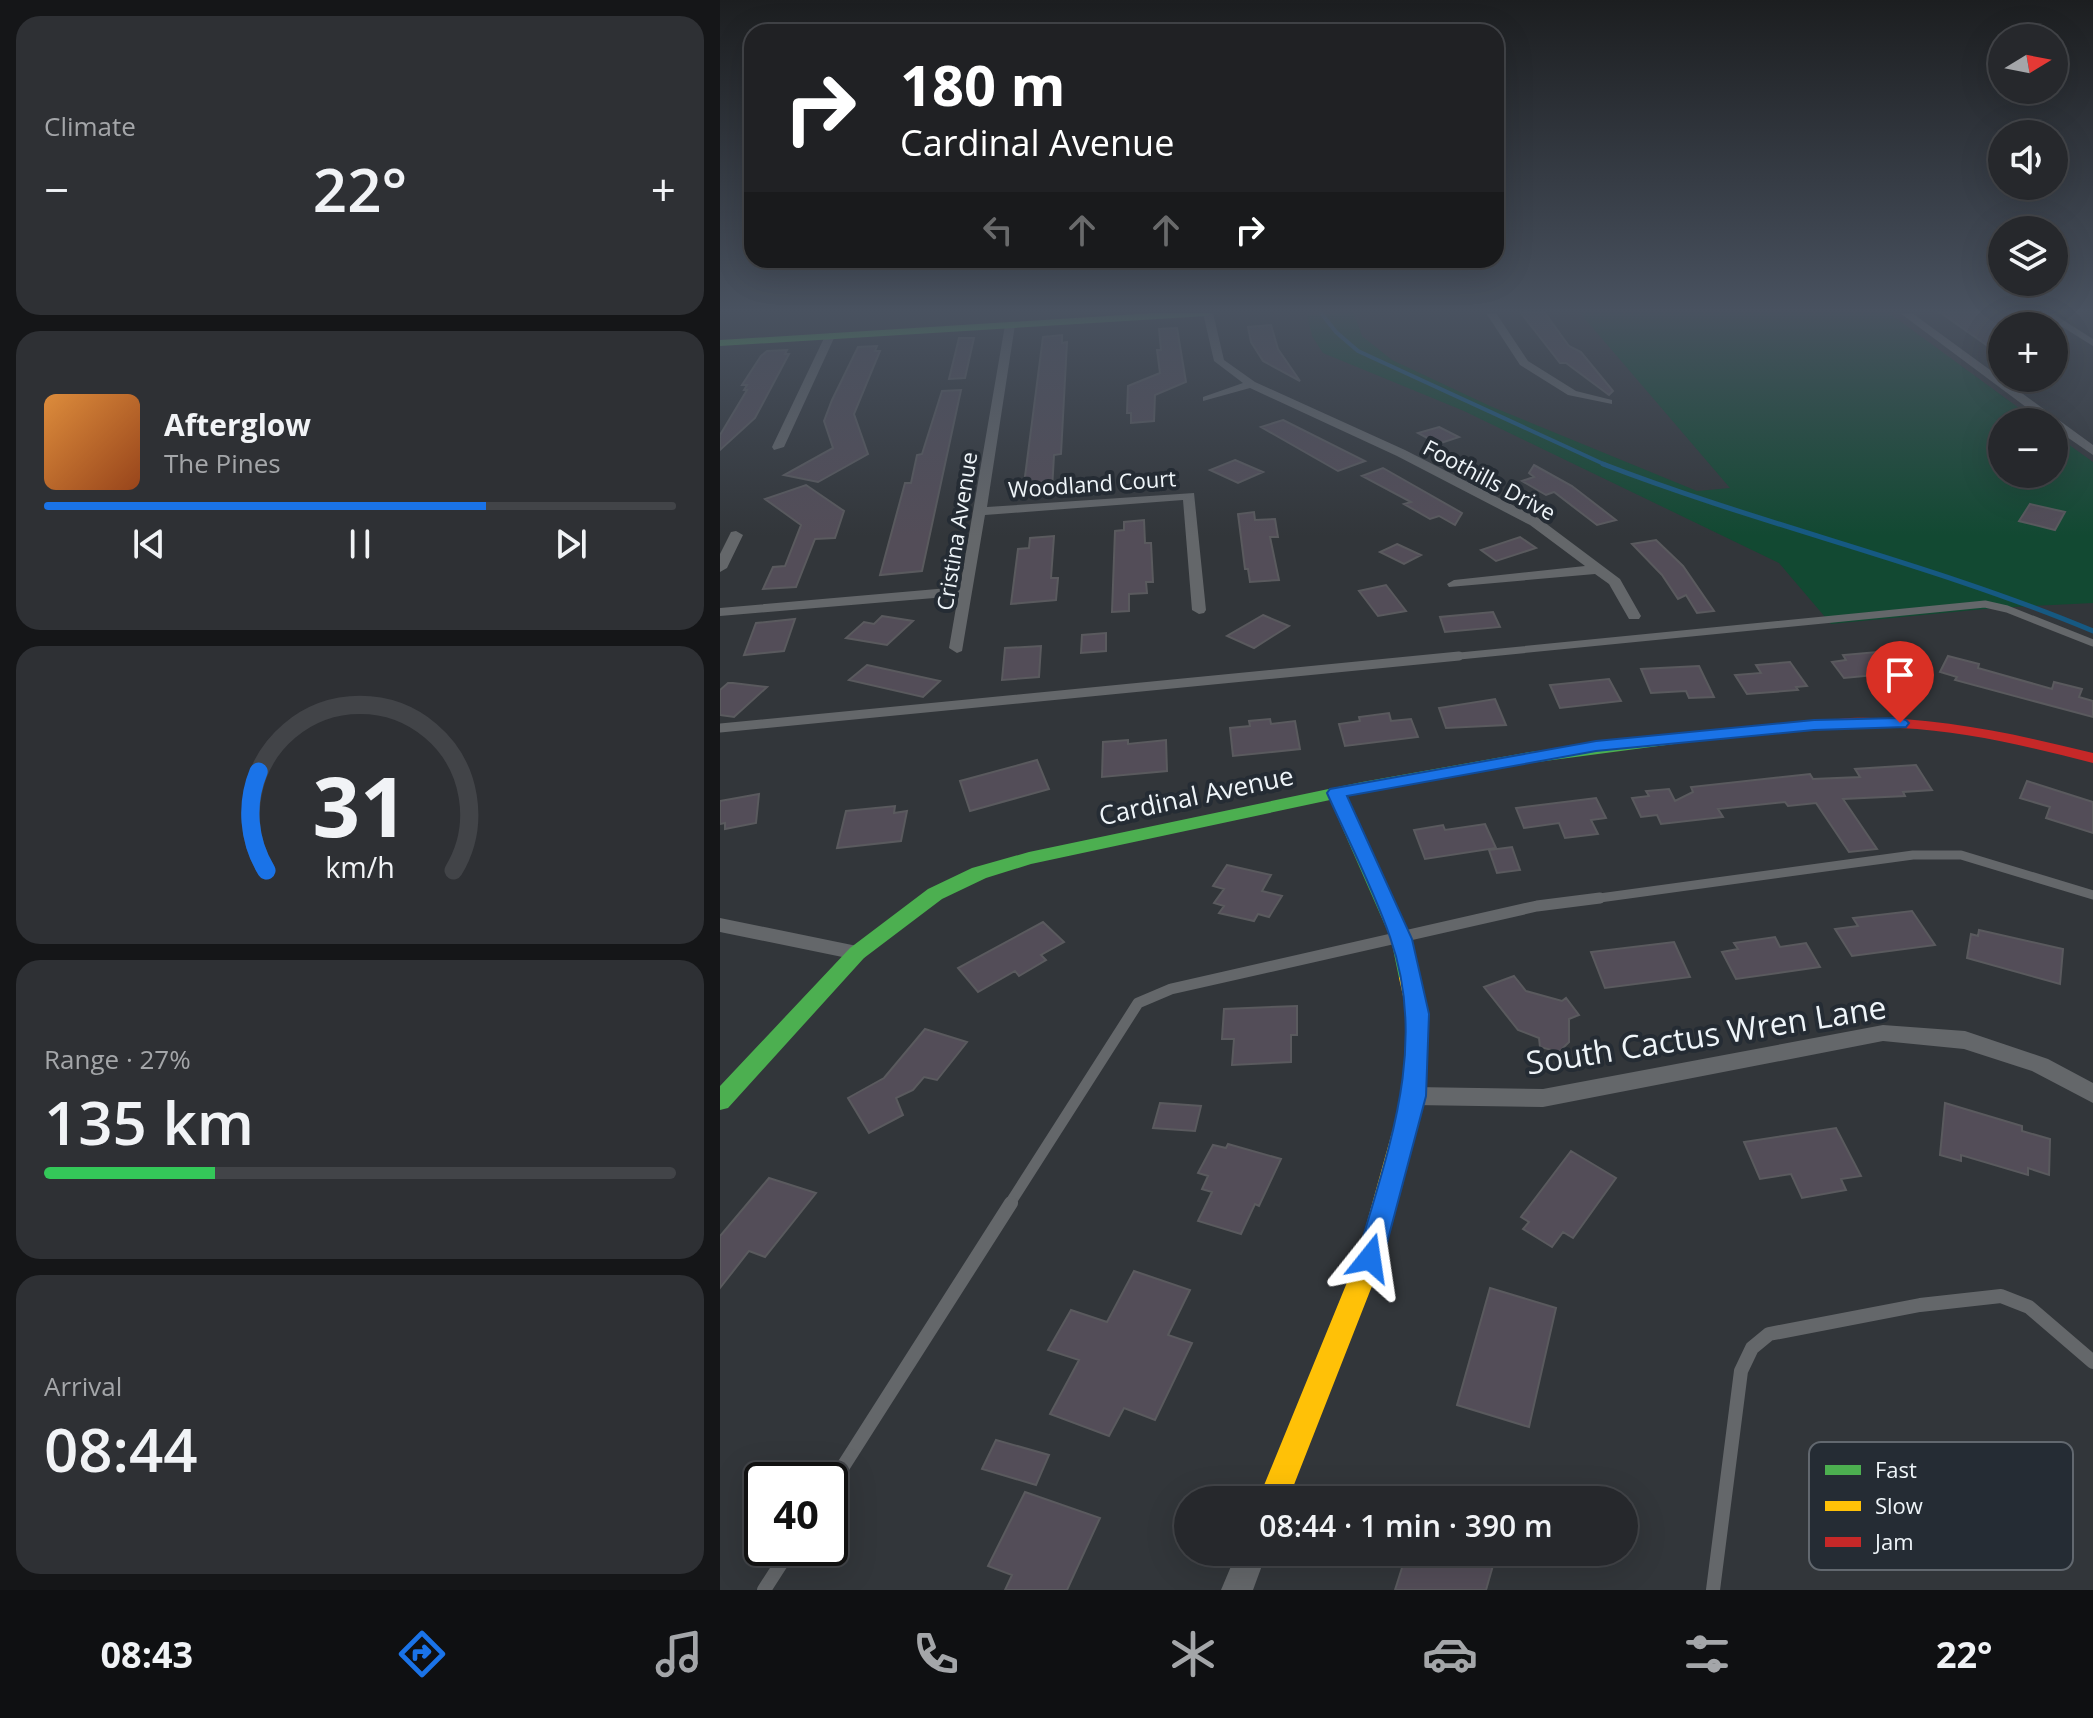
<!DOCTYPE html>
<html lang="en">
<head>
<meta charset="utf-8">
<style>
  :root { --surface:#26282c; --page:#2e3034; --text:#f1f3f6; --muted:#a4a6a9; --line:#424448; --accent:#1a73e8 }
  body { margin:0; font-family:"Open Sans",sans-serif; background:var(--page); color:var(--text); height:100vh; display:flex; flex-direction:column; font-size:30px; white-space:nowrap }
  * { box-sizing:border-box; margin:0 }
  p { font-size:26px; color:var(--muted) }
  .icon { flex:none; width:44px; height:44px; fill:none; stroke:currentColor; stroke-width:2; stroke-linecap:round; stroke-linejoin:round }
  .map { position:relative; flex:1; overflow:hidden }
  .details { display:flex; flex-direction:column; gap:16px; padding:16px; background:#151618; width:720px }
  .details>* { flex:none }
  .hud { position:absolute; left:24px; top:24px; width:760px; height:244px; border-radius:24px; box-shadow:0 8px 32px #0002,0 0 0 2px var(--line); background:#202124; color:#fff; overflow:hidden }
  .needle { width:52px; rotate:80deg }
  .controls { position:absolute; left:1268px; top:24px; display:grid; gap:16px }
  .controls a { display:grid; place-items:center; width:80px; height:80px; border-radius:50%; background:var(--surface); box-shadow:0 8px 32px #0002,0 0 0 2px var(--line); font-size:40px }
  .speed { position:absolute; left:24px; top:1462px; display:flex; gap:16px; font-size:40px; font-weight:700; text-align:center }
  .speed>* { display:grid; place-content:center; width:104px; height:104px; border-radius:50%; background:var(--surface); box-shadow:0 8px 32px #0002,0 0 0 2px var(--line); line-height:1 }
  .speed .limit { border:4px solid #111; border-radius:12px; background:#fff; color:#111 }
  .pin { position:absolute; display:grid; place-items:center; width:68px; height:68px; color:#fff; margin:-82px -34px; border-radius:50% 50% 50% 0; rotate:-45deg; box-shadow:0 0 8px #0007 }
  .pin .icon { rotate:45deg }
  .me { position:absolute; width:88px; margin:-44px; rotate:15deg; stroke-linejoin:round; filter:drop-shadow(0 0 6px #0008) }
  .turn { display:flex; align-items:center; gap:28px; height:168px; padding:0 24px; font-size:36px }
  .turn .icon { width:104px; height:104px; stroke-width:2.5 }
  .turn b { display:block; font-size:56px; line-height:68px }
  .lanes { display:flex; align-items:center; height:76px; padding:0 24px; background:#0003; justify-content:center; gap:40px; direction:ltr }
  .lanes .off { opacity:.35 }
  .big { font-size:60px; font-weight:600; line-height:1.1 }
  .details .widget { flex:1; display:flex; flex-direction:column; justify-content:center; gap:12px; min-width:0; padding:0 28px; border-radius:24px; background:var(--page) }
  .details .dial { align-items:center; gap:0 }
  .dial svg { height:208px; overflow:visible; fill:none; stroke:var(--line); stroke-width:7; stroke-linecap:round; text-anchor:middle }
  .dial text { fill:var(--text); stroke:none }
  .song { display:flex; align-items:center; gap:24px }
  .cover { width:96px; height:96px; border-radius:12px; background:linear-gradient(135deg,hsl(30 70% 55%),hsl(20 70% 35%)) }
  .played { height:8px; border-radius:4px; background:linear-gradient(90deg,var(--accent) 70%,var(--line) 70%) }
  .keys { display:flex; justify-content:space-around; direction:ltr }
  .heat { display:flex; justify-content:space-between; align-items:center; font-size:44px; direction:ltr }
  .charge { height:12px; border-radius:6px; background:linear-gradient(90deg,#34c759 27%,var(--line) 0) }
  .trip { position:absolute; left:454px; top:1486px; width:464px; height:80px; border-radius:40px; background:var(--surface); box-shadow:0 8px 32px #0002,0 0 0 2px var(--line); font-weight:600; line-height:80px; text-align:center }
  .tab-bar { display:flex; height:128px; justify-content:space-around; align-items:center; background:#0f1012; color:var(--muted) }
  .tab-bar .icon { width:56px; height:56px }
  .tab-bar .selected { color:var(--accent) }
  .tab-bar b { font-size:36px; color:var(--text) }
  main { display:flex; flex:1; min-height:0 }
  .map>svg:first-child { display:block }
  .green { fill:#124932 }
  .lines { fill:none; stroke-linecap:round; stroke-linejoin:round }
  .stream-far1 { stroke:#165982; stroke-width:4 }
  .stream { stroke:#165982; stroke-width:5 }
  .building { fill:#534d58; stroke:#5a5a5e; stroke-width:2 }
  .lane-far3 { stroke:#64676a; stroke-width:7 }
  .lane-far2 { stroke:#64676a; stroke-width:9 }
  .lane-far1 { stroke:#64676a; stroke-width:11 }
  .lane { stroke:#64676a; stroke-width:14 }
  .street { fill:#64676a; fill-rule:evenodd }
  .fast { fill:#4caf50; fill-rule:evenodd }
  .slow { fill:#ffc107; fill-rule:evenodd }
  .jam { fill:#c62828; fill-rule:evenodd }
  .route { fill:#1a73e8; stroke:#114b97; stroke-width:2 }
  .labels { text-anchor:middle; dominant-baseline:central; stroke-width:8; stroke-linejoin:round; paint-order:stroke }
  .far-street-label { font-size:22px; fill:#eff5f9; stroke:#252c34 }
  .street-label { font-size:26px; fill:#eff5f9; stroke:#252c34 }
  .near-street-label { font-size:32px; fill:#eff5f9; stroke:#252c34 }
  .key { fill:#252c34; stroke:#62686f; stroke-width:2 }
  .key-label { font-size:22px; fill:#eff5f9 }
</style>
</head>
<body>
<main>
<section class="details">
<div class="widget"><p>Climate</p>
<div class="heat"><a>−</a><b class="big">22°</b><a>+</a></div>
</div>
<div class="widget">
<div class="song"><i class="cover"></i><div><b>Afterglow</b><p>The Pines</p></div></div>
<div class="played"></div>
<div class="keys"><svg class="icon" aria-label="previous" viewBox="0 0 24 24"><path d="M18 5L8 12l10 7zM5 5v14"/></svg><svg class="icon" aria-label="pause" viewBox="0 0 24 24"><path d="M8 5v14M16 5v14"/></svg><svg class="icon" aria-label="next" viewBox="0 0 24 24"><path d="M6 5l10 7-10 7zM19 5v14"/></svg></div>
</div>
<div class="widget dial"><svg viewBox="0 0 100 80">
<path d="M14 69A42 42 0 1 1 86 69"/>
<path d="M14 69A42 42 0 0 1 11 31" stroke="#1a73e8"/>
<text x="50" y="56" font-size="32" font-weight="700">31</text>
<text x="50" y="72" font-size="11">km/h</text>
</svg></div>
<div class="widget"><p>Range · 27%</p><b class="big">135 km</b><div class="charge"></div></div>
<div class="widget"><p>Arrival</p><b class="big">08:44</b></div>
</section>
<div class="map">
<svg width="1373" height="1590" viewBox="0 0 1373 1590">
  <rect width="100%" height="100%" fill="#32363a"/>
  <path class="green" d="M634 313 642 336 672 360 770 406 977 491 1010 488 860 313H1169L1318 422H1282V474H1334V434L1373 462V603L1275 608 1111 624 1059 563 744 411 603 353 592 336 587 315Z"/>
  <g class="lines">
    <path class="stream-far1" d="M601 313 616 332 638 351 888 466"/>
    <path class="stream" d="M883 464C1044 526 1213 564 1373 631"/>
  </g>
  <path class="building" d="M801 313H825L849 346 861 352 893 391 889 395 846 363H840Z
    M1221 313H1299L1319 326H1282V356Z
    M551 325 558 349 580 381 543 361 531 342 528 327Z
    M457 328 466 382 435 395 434 421 411 423V413H407L408 386 440 373 437 350H441L439 329Z
    M342 335V343L347 342 341 454 334 455 332 490 303 492 323 337Z
    M239 338H254L245 378 229 379Z
    M157 346 155 351H160L134 414 148 454 98 482 64 475 113 448 104 421 112 400 138 347Z
    M67 350 65 354H69L35 418 0 450V435L27 390H24L27 385H22L41 356 47 351Z
    M241 390 202 571 160 575 185 483H191L197 455 202 454 222 391Z
    M563 420 645 461 618 471 541 427Z
    M719 427 739 437 718 444 698 433Z
    M515 460 543 472 518 483 490 470Z
    M814 465 852 486 896 520 877 525 834 492 826 495 802 481 814 477 809 473Z
    M663 468 742 513 735 525 719 516 710 519 684 504 691 502 642 476Z
    M86 485 124 511 115 538 95 539 76 587 43 589 53 567 65 566 81 525 45 499Z
    M1310 504 1345 512 1335 530 1299 521Z
    M534 512 535 520 555 519 558 537H550L559 580 530 582 528 569H525L518 514Z
    M424 520 425 543H431L433 582H426L427 593 409 594V611L392 612 395 531 404 530V522Z
    M334 536 331 578H338L336 600 291 604 298 549 309 548 310 538Z
    M800 537 816 548 776 561 761 550Z
    M936 540 963 566 994 611 977 613 966 595 958 599 942 575 912 544Z
    M677 544 701 555 684 564 660 552Z
    M666 585 686 611 658 616 639 591Z
    M773 612 780 627 725 632 720 617Z
    M543 615 569 626 534 648 507 636Z
    M162 616 193 621 167 645 126 638 144 622 154 624Z
    M75 619 64 651 24 655 36 623Z
    M386 633V651L361 653 362 635Z
    M321 646 319 677 282 680 285 648Z
    M1169 651 1187 672 1124 678 1112 662 1126 660 1123 655Z
    M1228 656 1259 664 1258 668 1332 689 1334 682 1362 689 1359 697 1373 701V717L1235 680 1237 677 1220 672Z
    M1070 662 1087 686 1076 687 1078 690 1027 694 1015 675 1041 673 1036 665Z
    M147 665 220 681 203 697 129 680Z
    M979 666 994 697 969 698 966 691 931 693 921 669Z
    M889 679 901 701 840 708 830 685Z
    M8 683H13L47 687 14 717 0 715V690Z
    M775 699 786 725 726 728 719 708Z
    M669 713 671 721 691 719 698 737 625 746 619 724 640 721 639 717Z
    M550 719 551 724 575 721 580 749 513 756 510 728 530 726 529 721Z
    M408 740V744L446 740 447 771 382 777 383 742Z
    M317 760 329 789 250 811 240 781Z
    M1196 765 1212 790 1183 792 1185 796 1123 799 1157 849 1129 852 1096 803 1068 806 1065 802 998 809 1003 817 941 824 937 815 921 817 912 798 929 796 926 791 949 789 955 801 973 792 971 787 1090 774 1093 779 1140 777 1135 769Z
    M1307 781 1373 802V833L1326 818 1330 807 1300 798Z
    M39 794 36 823 5 829V823L0 824V801Z
    M876 798 886 818 871 820 878 834 845 838 839 823 804 828 796 808Z
    M175 806 174 813 187 811 181 841 117 848 126 811Z
    M765 824 776 848 705 859 694 830 723 825 725 830Z
    M792 847 800 870 777 873 769 850Z
    M507 865 551 875 542 891 562 896 549 917 538 914 534 921 499 913 504 906 494 903 504 889 493 886Z
    M1192 911 1215 945 1132 956 1115 929 1138 926 1133 918Z
    M323 922 344 942 321 955 326 960 299 976 295 971 258 992 238 968Z
    M1259 930 1343 949 1340 984 1247 958 1251 934 1258 936Z
    M1055 937 1060 947 1086 943 1100 967 1016 979 1002 952 1018 949 1014 943Z
    M954 942 970 977 885 988 871 952Z
    M794 976 806 991 842 1001 846 998 859 1015 849 1019V1042L839 1052 820 1047 819 1038 798 1030 764 987Z
    M577 1006V1035H571V1062L512 1065 514 1039H502L504 1009Z
    M205 1029 247 1042 217 1080 204 1077 193 1090 176 1098 183 1115 149 1133 128 1098 164 1078Z
    M440 1103 481 1106 475 1131 433 1128Z
    M1225 1103 1302 1126V1131L1330 1139 1329 1175 1308 1168V1175L1241 1155V1161L1220 1155Z
    M1116 1128 1141 1176 1121 1179 1126 1190 1082 1198 1071 1174 1040 1179 1024 1142Z
    M508 1144 561 1159 539 1206 535 1204 521 1234 478 1221 492 1192 482 1189 488 1176 478 1173 493 1145 506 1148Z
    M851 1151 896 1178 853 1238 843 1232 832 1247 803 1229 809 1222 801 1217Z
    M49 1178 96 1193 45 1257 29 1251 0 1288V1236Z
    M414 1271 470 1290 448 1335 472 1343 435 1420 404 1408 389 1436 330 1414 359 1360 328 1350 351 1310 387 1322Z
    M770 1288 836 1308 809 1427 737 1405Z
    M276 1440 329 1455 316 1485 262 1469Z
    M305 1492 380 1518 347 1590H285L292 1575 268 1566Z
    M687 1552H746L774 1562 766 1590H675Z"/>
  <g class="lines">
    <path class="lane-far3" d="M719 658 1265 604 1287 609 1373 643"/>
    <path class="lane-far2" d="M0 728 739 656
      M865 900 1193 855H1241L1373 895"/>
    <path class="lane-far1" d="M289 1205 418 1003 451 989 817 906 880 898"/>
    <path class="lane" d="M110 1487 291 1203
      M44 1590 71 1548
      M993 1590 1021 1371 1032 1348 1049 1334 1200 1305 1281 1296 1309 1307 1373 1362"/>
    <path class="street" d="M483 313H493L504 360 535 382 685 450 820 519 900 579 921 616 919 619H909L889 584 875 574 729 587 727 584 734 580 865 566 810 525 677 456 530 388 483 401V397L523 383 494 361Z
      M766 313H776L808 361 856 391 892 400V404L848 395 800 365Z
      M1180 313H1192L1373 445V455L1334 428V422H1326Z
      M1320 313H1332L1373 339V346Z
      M290 322 295 325 267 507 474 493 486 610 484 613 479 614 472 610 463 500 265 515 242 651 237 653 229 648 238 596 0 616V608L240 587 285 325Z
      M110 333 115 336 64 447 54 450 52 447 105 336Z
      M16 531 23 535 7 568 0 572V554L11 532Z
      M0 918 137 946 144 948 147 953 144 958 137 960 0 932Z
      M1163 1025 1245 1031 1328 1059 1373 1083V1103L1312 1071 1244 1049 1163 1041 823 1107 694 1105 686 1103 682 1096 686 1089 694 1087 823 1089Z
      M517 1552H547L533 1590H501Z"/>
    <path class="fast" d="M435 313H492L487 316 0 346V340Z
      M978 731 986 736 984 740 810 763 627 796 691 939 701 978 697 984 690 986 683 984 679 978 671 939 610 800 311 864 266 878 222 899 144 958 8 1108 0 1110V1086L130 948 208 889 252 868 309 852 642 782 810 752Z"/>
    <path class="slow" d="M690 970 697 972 709 1014 706 1096 663 1258 568 1500H538L637 1258 682 1096 687 1014 679 978 683 972Z"/>
    <path class="jam" d="M1130 718C1213 716 1292 733 1373 753V763C1310 747 1246 731 1180 728 1113 725 1045 735 978 741L970 736 978 731Z"/>
  </g>
  <linearGradient id="sky" x2="0" y2="1"><stop stop-color="#1c1e20"/><stop offset="0.58" stop-color="#495260"/><stop offset="1" stop-color="#495260" stop-opacity="0"/></linearGradient>
  <rect width="1373" height="536" fill="url(#sky)"/>
  <path class="route" d="M1180 718 1186 720 1189 723 1186 727 1094 730 876 751 627 796 692 939 709 1014 706 1096 663 1258 659 1266 650 1269 641 1266 637 1258C667 1152 709 1047 670 937 653 888 628 840 607 793L610 789 876 741 1094 720Z"/>
  <g class="labels">
    <g class="far-street-label">
      <text transform="translate(770 479) rotate(28)">Foothills Drive</text>
      <text transform="translate(372 483) rotate(-4)">Woodland Court</text>
      <text transform="translate(236 531) rotate(-81)">Cristina Avenue</text>
    </g>
    <g class="street-label">
      <text transform="translate(476 795) rotate(-12)">Cardinal Avenue</text>
    </g>
    <g class="near-street-label">
      <text transform="translate(986 1034) rotate(-9)">South Cactus Wren Lane</text>
    </g>
  </g>
  <rect x="1089" y="1442" width="264" height="128" rx="12" class="key"/>
  <rect x="1105" y="1465" width="36" height="10" fill="#4caf50"/>
  <rect x="1105" y="1501" width="36" height="10" fill="#ffc107"/>
  <rect x="1105" y="1537" width="36" height="10" fill="#c62828"/>
  <g class="key-label">
    <text x="1155" y="1478">Fast</text>
    <text x="1155" y="1514">Slow</text>
    <text x="1155" y="1550">Jam</text>
  </g>
</svg>
<div class="controls">
<a><svg class="needle" viewBox="-14 -14 28 28"><path d="M0-13l5 13h-10z" fill="#e53935"/><path d="M0 13l5-13h-10z" fill="#a4a6a9"/></svg></a>
<a><svg class="icon" aria-label="sound" viewBox="0 0 24 24"><path d="M4 9h4l5-4v14l-5-4H4zM17 9q2 3 0 6"/></svg></a>
<a><svg class="icon" aria-label="layers" viewBox="0 0 24 24"><path d="M12 4l9 5-9 5-9-5zM3 14l9 5 9-5"/></svg></a>
<a>+</a>
<a>−</a>
</div>
<div class="speed"><div class="limit">40</div></div>
<div class="pin" style="left:1180px;top:723px;background:#d93025"><svg class="icon" aria-label="arrive" viewBox="0 0 24 24"><path d="M6 21V4h12l-3 4 3 4H6"/></svg></div>
<svg class="me" style="left:650px;top:1258px" viewBox="-20 -20 40 40"><path d="M0-17L14 15 0 8-14 15z" fill="#1a73e8" stroke="#fff" stroke-width="4"/></svg>
<div class="trip">08:44 · 1 min · 390 m</div>
<div class="hud">
<div class="turn"><svg class="icon" aria-label="right" viewBox="0 0 24 24"><path d="M7 20v-9h11M14 6l5 5-5 5"/></svg><div><b>180 m</b>Cardinal Avenue</div></div>
<div class="lanes"><svg class="icon off" aria-label="left" viewBox="0 0 24 24"><path d="M17 20v-9H6M10 6l-5 5 5 5"/></svg><svg class="icon off" aria-label="ahead" viewBox="0 0 24 24"><path d="M12 20V5M6 11l6-6 6 6"/></svg><svg class="icon off" aria-label="ahead" viewBox="0 0 24 24"><path d="M12 20V5M6 11l6-6 6 6"/></svg><svg class="icon" aria-label="right" viewBox="0 0 24 24"><path d="M7 20v-9h11M14 6l5 5-5 5"/></svg></div>
</div>
</div>
</main>
<nav class="tab-bar">
<b>08:43</b>
<svg class="icon selected" aria-label="directions" viewBox="0 0 24 24"><path d="M12 3l9 9-9 9-9-9zM9 14v-3h6M13 9l2 2-2 2"/></svg>
<svg class="icon" aria-label="music" viewBox="0 0 24 24"><path d="M9 18V5l10-2v13"/><circle cx="6" cy="18" r="3"/><circle cx="16" cy="16" r="3"/></svg>
<svg class="icon" aria-label="phone" viewBox="0 0 24 24"><path d="M5 4h4l2 5-3 2q2 4 5 5l2-3 5 2v4C11 20 4 13 5 4z"/></svg>
<svg class="icon" aria-label="climate" viewBox="0 0 24 24"><path d="M12 3v18M4 7l16 10M4 17L20 7"/></svg>
<svg class="icon" aria-label="car" viewBox="0 0 24 24"><path d="M5 17H2v-5l4-1 3-4h7l3 4 3 1v5h-3M9 17h6M6 11h13"/><circle cx="7" cy="17" r="2"/><circle cx="17" cy="17" r="2"/></svg>
<svg class="icon" aria-label="filters" viewBox="0 0 24 24"><path d="M4 7h16M4 17h16"/><circle cx="9" cy="7" r="2"/><circle cx="15" cy="17" r="2"/></svg>
<b>22°</b>
</nav>
</body>
</html>
